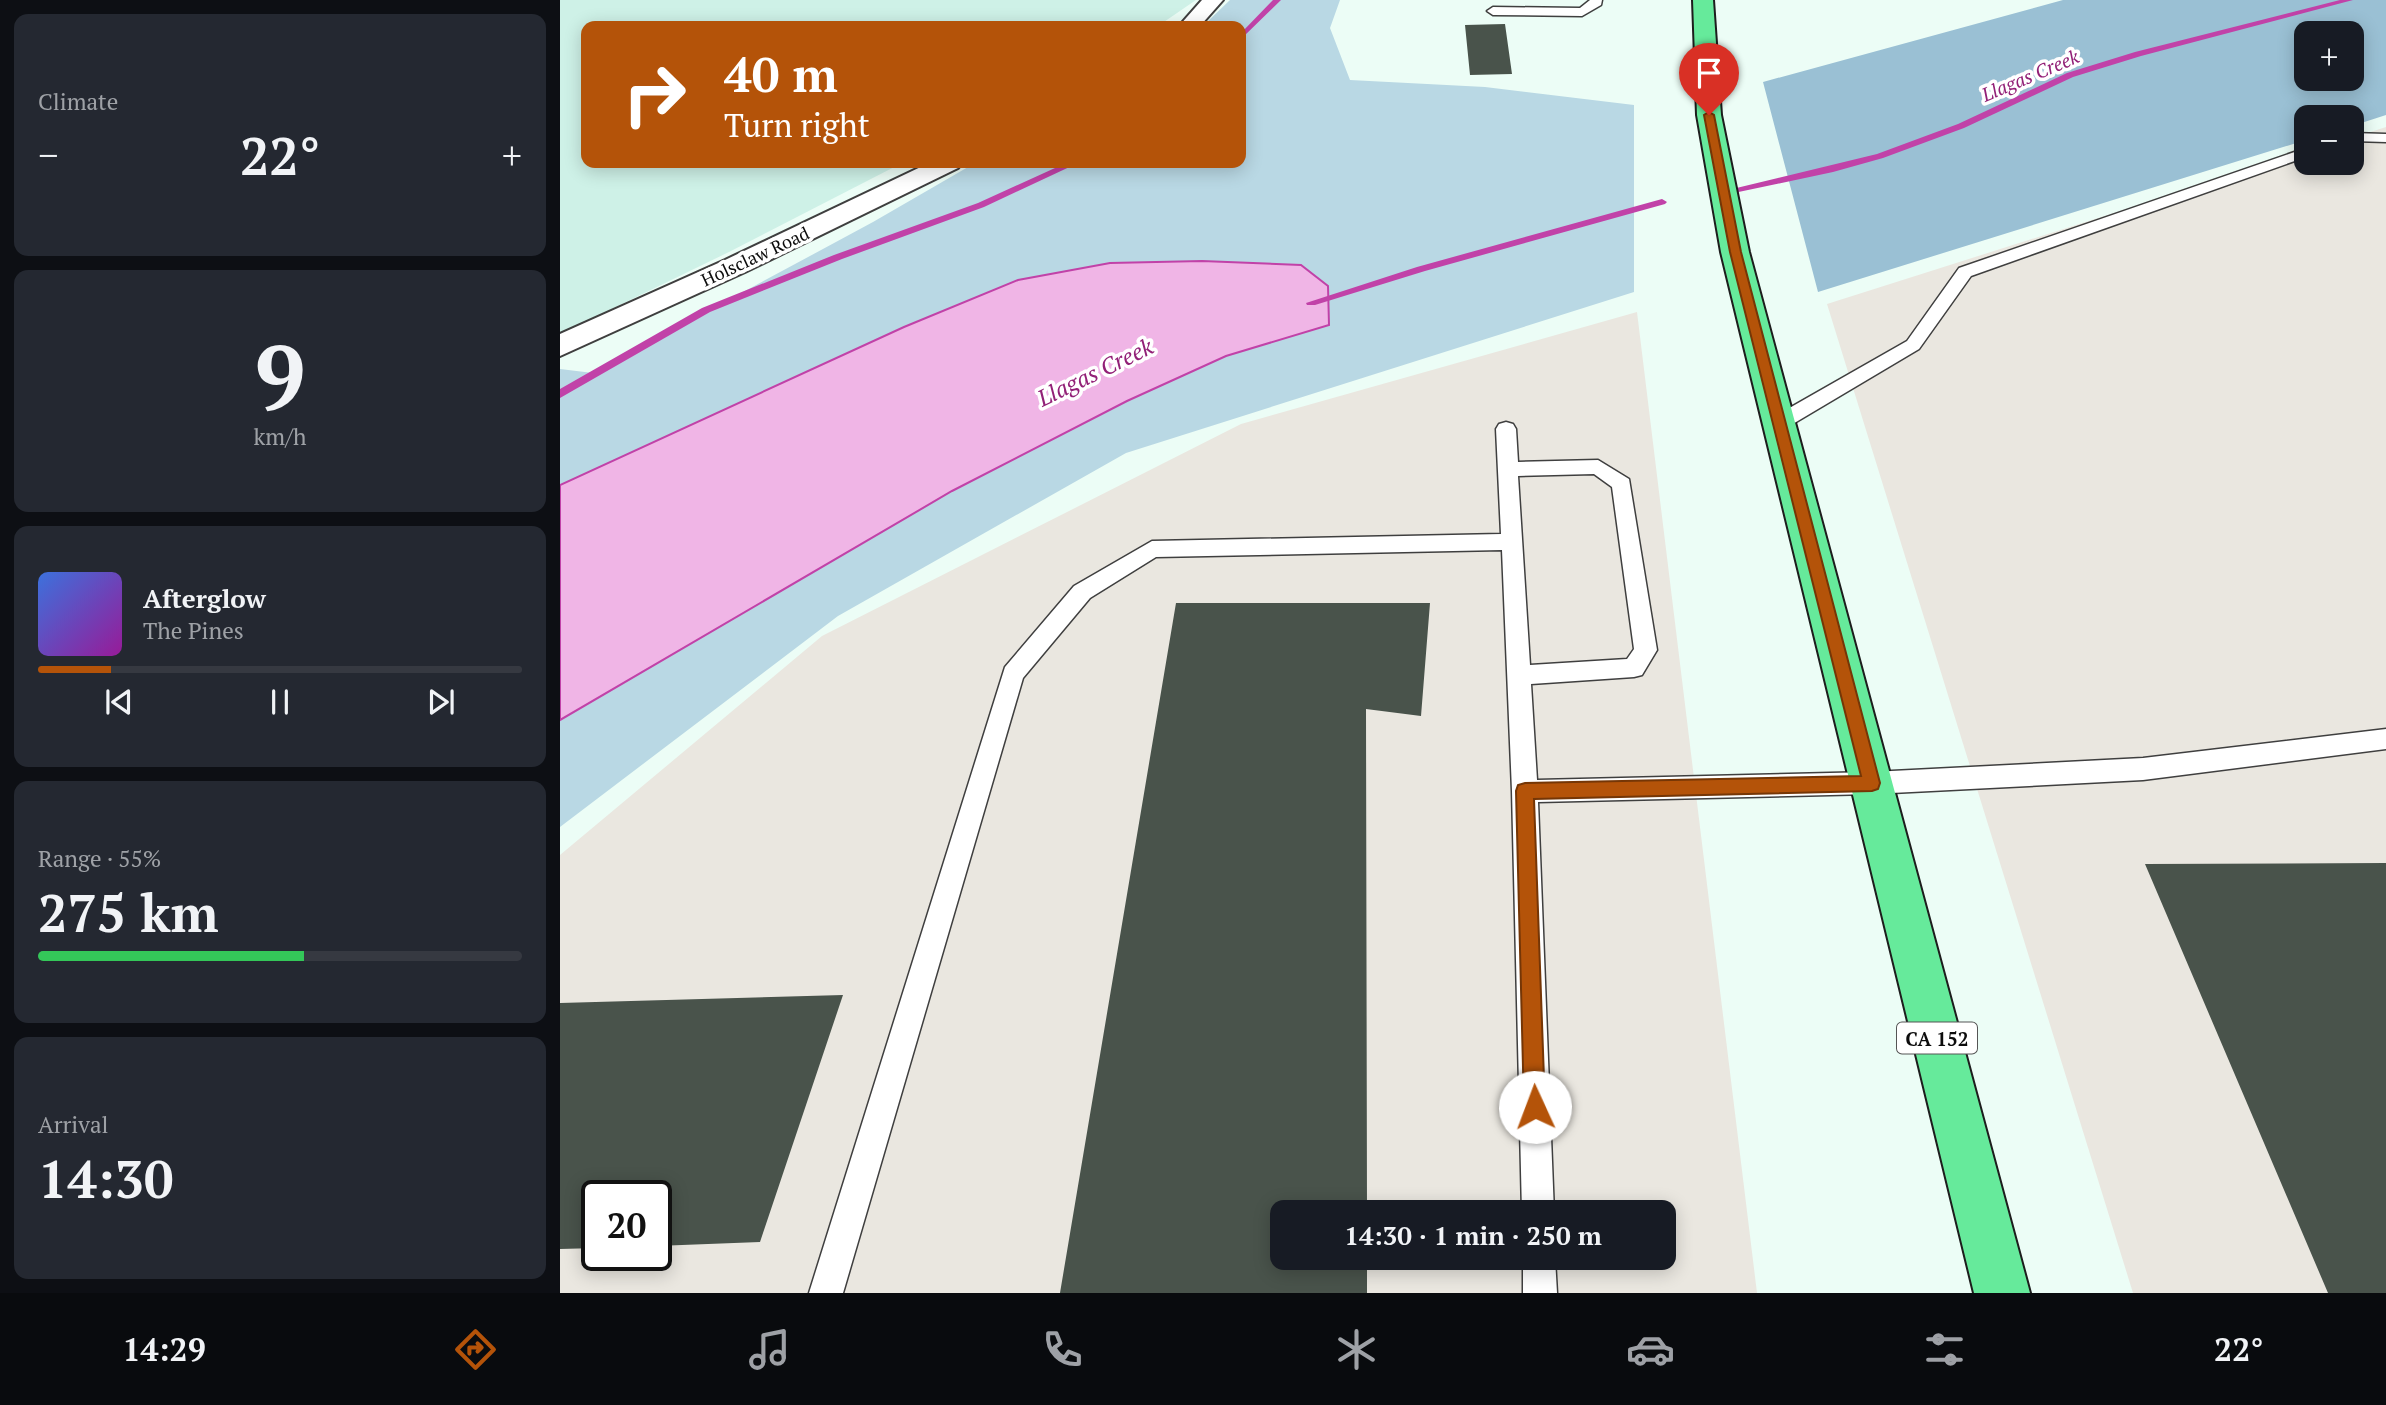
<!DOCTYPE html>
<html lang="en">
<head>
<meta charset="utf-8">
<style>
  :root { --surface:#171b24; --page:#242831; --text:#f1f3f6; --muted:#9ea1a6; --line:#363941; --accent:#b45309 }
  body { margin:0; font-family:"PT Serif",serif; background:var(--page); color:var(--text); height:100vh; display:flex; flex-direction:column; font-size:26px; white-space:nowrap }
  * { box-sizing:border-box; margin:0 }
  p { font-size:23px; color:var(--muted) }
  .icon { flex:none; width:38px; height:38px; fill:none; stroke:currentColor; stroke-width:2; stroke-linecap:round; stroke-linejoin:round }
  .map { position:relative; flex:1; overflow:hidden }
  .panel { display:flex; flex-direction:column; gap:14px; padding:14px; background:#0d0f14; width:560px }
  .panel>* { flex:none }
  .top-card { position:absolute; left:21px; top:21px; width:665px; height:147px; border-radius:14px; box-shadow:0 4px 18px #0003; background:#b45309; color:#fff; overflow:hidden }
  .fabs { position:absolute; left:1734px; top:21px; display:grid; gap:14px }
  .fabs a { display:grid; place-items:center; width:70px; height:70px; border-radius:14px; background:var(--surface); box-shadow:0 4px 18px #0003; font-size:35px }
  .speed { position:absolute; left:21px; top:1180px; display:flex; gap:14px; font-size:35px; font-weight:700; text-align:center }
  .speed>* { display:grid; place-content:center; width:91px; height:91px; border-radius:50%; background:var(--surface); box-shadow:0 4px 18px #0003; line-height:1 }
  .speed .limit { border:4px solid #111; border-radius:10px; background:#fff; color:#111 }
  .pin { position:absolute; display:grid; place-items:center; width:60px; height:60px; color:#fff; margin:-72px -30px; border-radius:50% 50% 50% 0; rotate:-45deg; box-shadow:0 0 7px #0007 }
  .pin .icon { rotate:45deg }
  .me { position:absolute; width:77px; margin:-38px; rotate:358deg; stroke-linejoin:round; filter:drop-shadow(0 0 5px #0008) }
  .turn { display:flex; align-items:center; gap:24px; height:147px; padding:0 28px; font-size:32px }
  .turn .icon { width:91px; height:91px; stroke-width:2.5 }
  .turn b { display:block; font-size:49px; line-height:60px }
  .big { font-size:52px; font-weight:700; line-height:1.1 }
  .panel .tile { flex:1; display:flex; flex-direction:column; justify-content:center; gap:10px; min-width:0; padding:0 24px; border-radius:14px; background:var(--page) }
  .panel .dial { align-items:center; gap:0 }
  .dial b { font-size:91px; line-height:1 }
  .song { display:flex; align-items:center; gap:21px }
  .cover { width:84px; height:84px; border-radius:10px; background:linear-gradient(135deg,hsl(220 70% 55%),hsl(300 70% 35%)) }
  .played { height:7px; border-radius:4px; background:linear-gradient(90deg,var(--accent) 15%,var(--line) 15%) }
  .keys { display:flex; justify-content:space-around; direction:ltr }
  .heat { display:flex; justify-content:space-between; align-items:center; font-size:38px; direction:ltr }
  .charge { height:10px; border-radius:5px; background:linear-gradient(90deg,#34c759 55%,var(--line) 0) }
  .trip { position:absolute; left:710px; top:1200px; width:406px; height:70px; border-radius:14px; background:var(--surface); box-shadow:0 4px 18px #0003; font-weight:700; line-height:70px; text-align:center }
  .tab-bar { display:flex; height:112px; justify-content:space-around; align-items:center; background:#090b0e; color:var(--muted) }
  .tab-bar .icon { width:49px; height:49px }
  .tab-bar .on { color:var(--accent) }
  .tab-bar b { font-size:32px; color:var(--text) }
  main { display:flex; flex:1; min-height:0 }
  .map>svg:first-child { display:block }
  .industrial { fill:#eae7e0; fill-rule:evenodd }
  .farmland { fill:#cef1e7 }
  .green { fill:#b9d8e4 }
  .forest { fill:#9ac0d4; fill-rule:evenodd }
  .water { fill:#f0b5e6; stroke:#c142a8; stroke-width:2 }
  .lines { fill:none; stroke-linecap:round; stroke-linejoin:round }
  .stream { fill:#c142a8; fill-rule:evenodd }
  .building { fill:#49534b }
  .service-casing { stroke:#3f3f3f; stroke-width:3 }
  .minor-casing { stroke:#3f3f3f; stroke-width:4 }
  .trunk-casing { stroke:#1d1d1d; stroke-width:4 }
  .service { fill:#fff; fill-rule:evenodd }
  .minor { fill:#fff; fill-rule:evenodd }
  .trunk { fill:#66ea9b; fill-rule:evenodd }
  .route { fill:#b45309; stroke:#753606; stroke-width:2 }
  .labels { text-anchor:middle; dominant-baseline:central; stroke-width:7; stroke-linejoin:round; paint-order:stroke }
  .far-street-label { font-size:18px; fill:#0c0c0c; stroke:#fff }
  .far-water-label { font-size:19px; font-style:italic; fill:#922077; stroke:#fff }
  .shield { fill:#fff; stroke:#555; stroke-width:2 }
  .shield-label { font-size:19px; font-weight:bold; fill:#0c0c0c }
  .water-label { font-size:23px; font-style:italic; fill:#922077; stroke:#fff }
</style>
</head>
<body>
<main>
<section class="panel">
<div class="tile"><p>Climate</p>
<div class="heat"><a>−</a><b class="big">22°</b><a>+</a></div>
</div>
<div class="tile dial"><b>9</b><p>km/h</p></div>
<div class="tile">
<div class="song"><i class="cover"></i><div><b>Afterglow</b><p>The Pines</p></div></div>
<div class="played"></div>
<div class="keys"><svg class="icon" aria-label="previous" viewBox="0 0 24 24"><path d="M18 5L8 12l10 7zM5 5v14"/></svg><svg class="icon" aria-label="pause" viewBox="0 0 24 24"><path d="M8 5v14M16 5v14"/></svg><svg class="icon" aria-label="next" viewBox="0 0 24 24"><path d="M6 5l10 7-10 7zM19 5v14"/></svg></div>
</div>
<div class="tile"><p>Range · 55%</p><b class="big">275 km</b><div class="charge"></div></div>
<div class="tile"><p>Arrival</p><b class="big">14:30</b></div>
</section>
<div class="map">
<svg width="1826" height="1293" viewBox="0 0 1826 1293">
  <rect width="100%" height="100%" fill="#ecfdf6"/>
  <path class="industrial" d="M1826 127V1293H1573L1267 304 1746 152V163H1792V138Z
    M1077 312 1197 1293H0V855L262 636 681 424ZM37 1195H96V1255H37ZM723 1213H1104V1258H723Z"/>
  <path class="farmland" d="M0 0H636L598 26H26V163H342L169 252 0 334Z"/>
  <path class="green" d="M670 0H780L770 28 790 80 925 87 1074 105V292L566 453 278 616 0 827V369L33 373 313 222 415 163H681V26H643Z"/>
  <path class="forest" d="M1503 0H1826V115L1792 126V117H1746V140L1258 292 1203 82ZM1746 33H1792V79H1746Z"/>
  <path class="water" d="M642 261 741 265 768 286 769 325 666 356 567 401 392 491 0 720V485L344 327 458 280 550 263Z"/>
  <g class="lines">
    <path class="stream" d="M713 0H721L681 39V33Z
      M1780 0H1793L1581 56 1513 77 1404 128 1323 158 1273 172 1169 194 1164 191 1317 154 1398 124 1507 73 1575 52Z
      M506 163H518L424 207 282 259 150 312 0 398V389L142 308 274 255 418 203Z
      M1102 199 1107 202 1105 204 865 271 755 305H747L746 303 857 267Z"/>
  </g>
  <path class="building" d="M945 24 952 74 910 75 905 25Z
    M616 603H870L861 716 806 709 807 1213H723V1258H807V1293H500Z
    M1826 863V1293H1768L1585 864Z
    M283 995 200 1242 96 1246V1195H37V1248L0 1249V1003Z"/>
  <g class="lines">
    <g class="service-casing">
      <path id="service" d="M1030 0H1042L1041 5 1022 16 933 15 927 11 933 7 1020 8Z
        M1792 133 1826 134V142L1792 141Z
        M1746 148V157L1411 276 1359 349 1226 428H1212L1209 423 1212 418 1347 341 1399 268Z
        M946 422 953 424 956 429 958 462 1038 460 1069 479 1097 650 1082 675 1074 677 971 684 977 780 1312 772 1583 758 1826 729V749L1583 780 1312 794 978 802 994 1213H962L952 791 942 550 596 557 530 598 463 678 283 1293H249L445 667 514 586 592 541 941 534 936 429 939 424ZM1034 474 1052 487 1074 649 1067 659 970 665 958 476Z
        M963 1258H995L997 1293H963Z"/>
    </g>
    <g class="minor-casing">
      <path id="minor" d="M642 0H663L640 26H619Z
        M369 163H402L398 168 185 272 0 356V334L165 260Z"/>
    </g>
    <g class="trunk-casing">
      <path id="trunk" d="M1133 0H1153L1161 115 1189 252 1470 1293H1414L1161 252 1137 115Z"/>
    </g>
    <use href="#service" class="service"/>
    <use href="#minor" class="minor"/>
    <use href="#trunk" class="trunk"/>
  </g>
  <path class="route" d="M1149 112 1154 115 1181 252 1320 783 1318 789 1312 791 974 799 985 1107 982 1115 975 1118 967 1115 964 1107 956 791 958 785 965 783 1301 776 1170 252 1144 115Z"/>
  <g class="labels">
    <g class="far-street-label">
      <text transform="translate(195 256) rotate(-25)">Holsclaw Road</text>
    </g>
    <g class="far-water-label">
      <text transform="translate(1470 75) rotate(-23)">Llagas Creek</text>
    </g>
    <rect class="shield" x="1337" y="1022.5" width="80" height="31" rx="5"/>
    <g class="shield-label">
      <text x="1377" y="1038">CA 152</text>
    </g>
    <g class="water-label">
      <text transform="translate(535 372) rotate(-26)">Llagas Creek</text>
    </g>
  </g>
</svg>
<div class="fabs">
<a>+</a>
<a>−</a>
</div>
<div class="speed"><div class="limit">20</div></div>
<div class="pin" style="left:1149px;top:115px;background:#d93025"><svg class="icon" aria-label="arrive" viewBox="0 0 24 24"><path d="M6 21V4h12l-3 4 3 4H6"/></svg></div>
<svg class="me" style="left:975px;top:1107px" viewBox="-20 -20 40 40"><circle r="19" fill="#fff"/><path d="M0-13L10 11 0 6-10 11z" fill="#b45309"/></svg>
<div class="trip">14:30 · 1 min · 250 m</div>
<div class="top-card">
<div class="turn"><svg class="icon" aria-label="right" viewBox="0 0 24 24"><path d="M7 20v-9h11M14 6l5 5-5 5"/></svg><div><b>40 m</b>Turn right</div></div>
</div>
</div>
</main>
<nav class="tab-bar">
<b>14:29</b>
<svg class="icon on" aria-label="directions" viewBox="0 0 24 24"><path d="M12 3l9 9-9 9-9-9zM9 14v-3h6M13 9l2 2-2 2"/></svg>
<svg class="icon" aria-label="music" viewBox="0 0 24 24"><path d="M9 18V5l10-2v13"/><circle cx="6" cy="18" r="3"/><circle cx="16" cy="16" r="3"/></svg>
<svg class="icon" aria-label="phone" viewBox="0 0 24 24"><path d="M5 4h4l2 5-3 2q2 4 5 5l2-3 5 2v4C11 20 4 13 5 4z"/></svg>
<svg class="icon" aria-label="climate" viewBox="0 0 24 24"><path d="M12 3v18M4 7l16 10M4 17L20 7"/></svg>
<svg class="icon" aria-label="car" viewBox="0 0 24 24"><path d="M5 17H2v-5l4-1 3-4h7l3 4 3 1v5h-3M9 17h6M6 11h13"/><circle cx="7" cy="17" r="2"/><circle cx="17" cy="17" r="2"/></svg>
<svg class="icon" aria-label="filters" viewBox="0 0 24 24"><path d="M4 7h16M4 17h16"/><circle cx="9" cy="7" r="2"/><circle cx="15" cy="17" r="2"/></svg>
<b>22°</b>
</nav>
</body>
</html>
